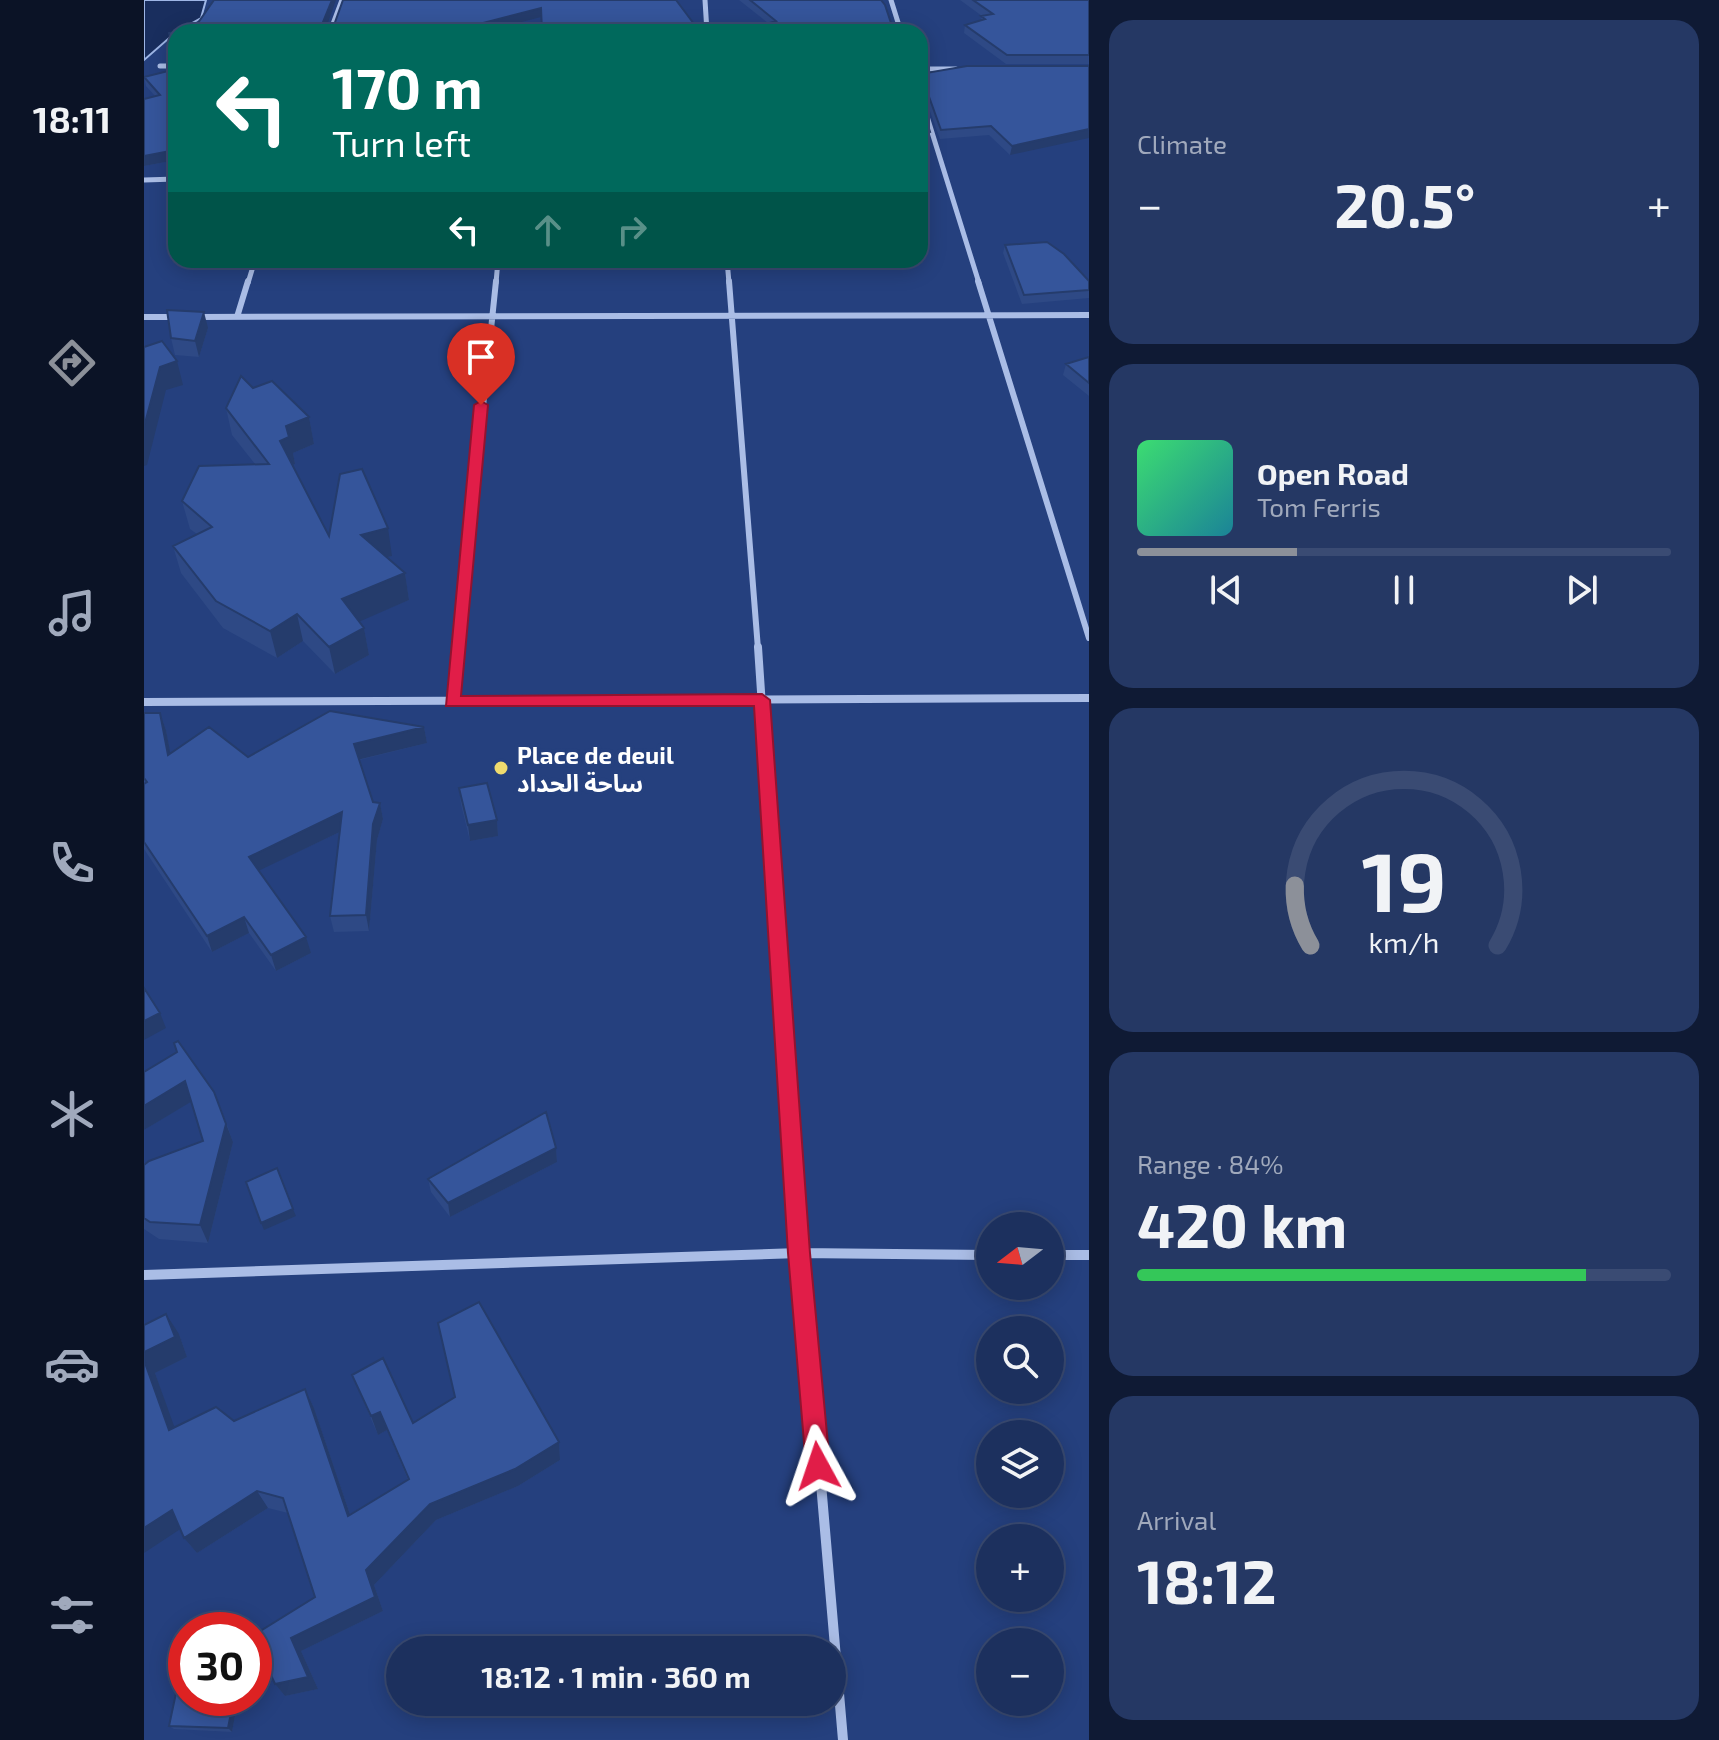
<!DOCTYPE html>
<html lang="en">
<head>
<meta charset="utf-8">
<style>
  :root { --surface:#1c305e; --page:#253864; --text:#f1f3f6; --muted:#a0a9bc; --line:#3a4b73; --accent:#8c9099 }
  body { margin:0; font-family:"Exo 2","Noto Sans Arabic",sans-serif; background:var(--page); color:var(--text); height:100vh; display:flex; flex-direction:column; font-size:30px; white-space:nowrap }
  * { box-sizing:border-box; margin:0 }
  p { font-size:26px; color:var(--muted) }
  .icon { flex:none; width:44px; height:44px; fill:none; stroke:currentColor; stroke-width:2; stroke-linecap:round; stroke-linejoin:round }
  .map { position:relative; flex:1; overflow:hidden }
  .details { display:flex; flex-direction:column; gap:20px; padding:20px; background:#0f1a34; width:630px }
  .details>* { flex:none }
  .guide { position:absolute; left:24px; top:24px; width:760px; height:244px; border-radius:24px; box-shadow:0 4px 20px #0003,0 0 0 2px var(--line); background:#00695c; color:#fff; overflow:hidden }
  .needle { width:52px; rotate:254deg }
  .tools { position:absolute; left:832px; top:1212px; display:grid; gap:16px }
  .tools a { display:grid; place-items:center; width:88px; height:88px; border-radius:50%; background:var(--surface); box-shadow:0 4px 20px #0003,0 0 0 2px var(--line); font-size:40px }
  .speed { position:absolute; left:24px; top:1612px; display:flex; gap:16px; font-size:40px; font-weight:700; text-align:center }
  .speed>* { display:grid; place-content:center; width:104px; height:104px; border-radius:50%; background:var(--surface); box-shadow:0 4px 20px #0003,0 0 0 2px var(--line); line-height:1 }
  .speed .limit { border:12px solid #d22; background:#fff; color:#111 }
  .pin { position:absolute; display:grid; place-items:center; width:68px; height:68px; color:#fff; margin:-82px -34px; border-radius:50% 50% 50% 0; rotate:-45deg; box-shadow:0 0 8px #0007 }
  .pin .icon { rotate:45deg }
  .me { position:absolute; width:88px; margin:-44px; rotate:355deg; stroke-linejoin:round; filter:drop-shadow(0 0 6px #0008) }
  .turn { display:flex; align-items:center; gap:28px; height:168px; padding:0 32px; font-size:36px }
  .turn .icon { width:104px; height:104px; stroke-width:2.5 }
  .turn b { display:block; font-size:56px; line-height:68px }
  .lanes { display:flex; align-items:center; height:76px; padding:0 32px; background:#0003; justify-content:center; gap:40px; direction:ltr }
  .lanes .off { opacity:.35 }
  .big { font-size:60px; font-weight:700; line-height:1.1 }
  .details .card { flex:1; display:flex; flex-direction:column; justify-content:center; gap:12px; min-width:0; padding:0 28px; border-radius:24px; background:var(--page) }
  .details .dial { align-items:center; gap:0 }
  .dial svg { height:208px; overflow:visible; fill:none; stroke:var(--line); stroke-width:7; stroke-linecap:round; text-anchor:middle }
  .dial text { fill:var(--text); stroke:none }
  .song { display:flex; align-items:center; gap:24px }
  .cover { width:96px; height:96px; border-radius:12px; background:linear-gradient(135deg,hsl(140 70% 55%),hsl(190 70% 35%)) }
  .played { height:8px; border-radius:4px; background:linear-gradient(90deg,var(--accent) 30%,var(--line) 30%) }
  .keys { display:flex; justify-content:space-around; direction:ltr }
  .heat { display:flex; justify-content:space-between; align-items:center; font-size:44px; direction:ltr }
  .charge { height:12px; border-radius:6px; background:linear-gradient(90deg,#34c759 84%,var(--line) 0) }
  .trip { position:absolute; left:242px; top:1636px; width:460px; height:80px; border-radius:40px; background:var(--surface); box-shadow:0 4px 20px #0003,0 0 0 2px var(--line); font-weight:700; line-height:80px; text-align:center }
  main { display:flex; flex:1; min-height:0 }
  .dock { display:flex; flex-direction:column; width:144px; justify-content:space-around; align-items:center; background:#0b1326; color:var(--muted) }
  .dock .icon { width:56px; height:56px }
  .dock .active { color:var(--accent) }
  .dock b { font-size:36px; color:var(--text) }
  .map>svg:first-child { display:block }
  .water { fill:#192e5e; stroke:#9eb6e6; stroke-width:2 }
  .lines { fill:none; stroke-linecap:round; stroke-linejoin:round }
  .street-far3 { stroke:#aabde6; stroke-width:5 }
  .street-far2 { stroke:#aabde6; stroke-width:6 }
  .street-far1 { stroke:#aabde6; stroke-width:8 }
  .street { stroke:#aabde6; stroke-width:10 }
  .wall { fill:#2e4985 }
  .shaded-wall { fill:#253c6c }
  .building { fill:#35559b; stroke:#253c6c; stroke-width:2 }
  .route { fill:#e11d48; stroke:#92132f; stroke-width:2 }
  .poi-dot { fill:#efdb6e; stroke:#25407e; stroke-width:3 }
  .labels { text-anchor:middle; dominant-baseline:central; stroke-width:8; stroke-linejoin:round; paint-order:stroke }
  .poi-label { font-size:24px; font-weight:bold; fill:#fff; stroke:#25407e; text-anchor:start }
</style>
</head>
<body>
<main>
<nav class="dock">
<b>18:11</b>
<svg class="icon active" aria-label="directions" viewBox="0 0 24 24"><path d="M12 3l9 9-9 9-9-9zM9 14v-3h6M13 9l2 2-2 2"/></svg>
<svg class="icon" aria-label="music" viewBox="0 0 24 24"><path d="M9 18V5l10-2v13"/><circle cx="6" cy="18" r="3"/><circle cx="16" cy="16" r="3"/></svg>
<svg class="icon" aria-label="phone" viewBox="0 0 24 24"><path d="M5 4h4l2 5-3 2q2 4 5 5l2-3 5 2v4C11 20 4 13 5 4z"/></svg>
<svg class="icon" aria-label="climate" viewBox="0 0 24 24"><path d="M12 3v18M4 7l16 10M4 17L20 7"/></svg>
<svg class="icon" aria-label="car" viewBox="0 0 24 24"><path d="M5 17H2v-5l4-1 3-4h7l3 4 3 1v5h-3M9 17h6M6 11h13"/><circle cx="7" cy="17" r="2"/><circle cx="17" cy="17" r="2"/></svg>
<svg class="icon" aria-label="filters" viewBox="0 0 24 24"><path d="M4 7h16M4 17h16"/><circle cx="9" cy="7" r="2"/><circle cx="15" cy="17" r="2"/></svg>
</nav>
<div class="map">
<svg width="945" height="1740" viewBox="0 0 945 1740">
  <rect width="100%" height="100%" fill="#25407e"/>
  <path class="water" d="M0 0H62L57 18 32 32 0 60Z"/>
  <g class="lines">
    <path class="street-far3" d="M561 0 563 32
      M747 0 757 32
      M186 32 198 0
      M16 66H32
      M776 69H812
      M776 94 835 283
      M0 180 32 179
      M583 260 585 283
      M104 283 111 260
      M352 283 354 260"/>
    <path class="street-far2" d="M585 281 614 649
      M834 281 945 638
      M0 317H32
      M54 317 945 315
      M93 317 104 281
      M314 649 352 281"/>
    <path class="street-far1" d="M614 647 646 1124
      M0 702 945 698
      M308 702 314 647"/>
    <path class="street" d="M646 1122 699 1740
      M906 1255H945
      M0 1275 655 1253 846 1255"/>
  </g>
  <path class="wall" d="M595 0H737L748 26 747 32H597L624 23Z
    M816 0H945V64H862L820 33 821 25 837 20 838 16Z
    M945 66 866 155 845 135 796 139 778 89 776 90V74Z
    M32 69V160L0 166V99L11 96 2 86 0 77Z
    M776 99 786 132 785 141 776 142Z
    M861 245 945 281V298L878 304 859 253Z
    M64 328 55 357 31 355 27 338Z
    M945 357V396L919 375 922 364Z
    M109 388 165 417 170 444 149 453 151 464 149 465 185 536 248 556 242 557 261 573 265 600 215 621 220 628 225 655 191 674 159 641 133 658 79 628 37 573 29 546 53 534 46 529 38 501 111 464 88 435 82 408Z
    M0 713H16L22 730 26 753 104 757 280 727 283 743 215 760 229 802 236 803 239 819 233 840 225 931 190 932 186 916 196 832 115 870 167 953 132 971 105 933 68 952 0 849Z
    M315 788 353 820 354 836 326 841 317 804Z
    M0 1072 78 1111 89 1142 64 1243 15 1239 0 1229V1165L59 1141 47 1101 0 1130Z
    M412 1148 413 1162 306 1217 287 1192 284 1179Z
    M0 1325 35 1334 43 1357 11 1373 30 1428 90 1421 161 1389 170 1408 206 1514 264 1480 243 1430 234 1435 208 1375 269 1423 415 1442 416 1460 374 1486 292 1520 230 1585 239 1611 157 1651 174 1689 141 1696 131 1684 124 1668 121 1669 171 1597 144 1513 124 1508 53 1553 40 1538 36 1529Z
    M94 1699 88 1732 30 1729 25 1726Z"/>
  <path class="shaded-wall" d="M188 0H192L181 31 179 22Z
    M397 8V17L339 32H332L331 25Z
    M945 129V138L866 155 868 146Z
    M31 150 32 160 0 166V156Z
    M60 312 64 328 55 357 51 341Z
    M33 361 39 385 22 390 3 465 0 466V427L16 367Z
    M165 417 170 444 149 453 151 464 142 468 136 441 142 426Z
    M244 528 248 556 222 562 217 535Z
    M261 573 265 600 203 627 198 599Z
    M153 614 159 641 133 658 126 631Z
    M220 628 225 655 191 674 185 647Z
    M16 713 22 730 30 772 24 755Z
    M280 727 283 743 213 760 210 744Z
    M236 803 239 819 233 840 225 931 222 915 229 824Z
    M198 812 202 829 110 873 105 857Z
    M353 820 354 836 326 841 324 825Z
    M100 917 105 933 68 952 63 936Z
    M162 937 167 953 132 971 127 955Z
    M16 1013 22 1028 0 1040V1021Z
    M41 1081 50 1100 0 1130V1106Z
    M70 1092 89 1142 64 1243 56 1225Z
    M412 1148 413 1162 306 1217 304 1203Z
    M149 1209 152 1216 120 1230 117 1223Z
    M22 1314 35 1334 43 1357 11 1373 38 1448 25 1430 0 1360V1352Z
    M161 1389 170 1408 212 1532 204 1516Z
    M236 1412 243 1430 234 1435 227 1416Z
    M415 1442 416 1460 374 1486 292 1520 230 1585 239 1611 157 1651 174 1689 141 1696 131 1684 147 1638 222 1570 286 1504Z
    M113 1491 124 1508 53 1553 40 1538Z
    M28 1510 41 1526 0 1553V1528Z
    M117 1653 128 1666 121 1669 110 1658Z
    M90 1698 94 1699 88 1732 84 1728Z"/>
  <path class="building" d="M70 0H188L179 22 184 28 190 25 199 0H532L556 32H398L397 8 331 25 337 32H32L49 30Z
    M606 0H737L741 5 748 26 743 27 744 32H597L632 21Z
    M829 0H945V55H863L821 25 841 19 837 16 849 14Z
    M32 32V53L30 51 25 33Z
    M823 66H945V129L868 146 847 126 797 130 779 80 776 83V74Z
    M32 69V151L31 150 0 156V99L16 95 0 77Z
    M776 99 786 132 776 133Z
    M903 242 920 254 945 281V290L880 295 861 245Z
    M23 310 60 312 51 341 27 338Z
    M18 341 33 361 16 367 0 427V347Z
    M945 357V383L922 364Z
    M97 376 109 388 128 381 165 417 142 426 145 437 136 441 185 536 196 474 218 469 244 528 217 535 261 573 198 599 220 628 185 647 153 614 126 631 72 601 29 546 68 527 38 501 55 466 125 464 82 408Z
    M186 711 280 727 210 744 229 802 236 803 229 824 222 915 186 916 198 812 105 857 162 937 127 955 100 917 63 936 0 842V784L3 782 0 778V713H16L24 755 65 727 104 757Z
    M343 783 353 820 324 825 315 788Z
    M0 988 16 1013 0 1021Z
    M34 1041 70 1092 82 1124 56 1225 6 1222 0 1218V1165L5 1161 59 1141 41 1081 0 1106V1072L33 1052 30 1043Z
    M402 1112 412 1148 304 1203 284 1179Z
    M133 1168 149 1209 117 1223 102 1182Z
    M335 1302 415 1442 371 1469 286 1504 222 1570 231 1597 147 1638 164 1677 131 1684 117 1653 110 1657V1635L171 1597 139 1498 113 1491 40 1538 28 1510 0 1528V1360L25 1430 72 1407 90 1421 161 1389 204 1516 265 1479 236 1412 227 1416 208 1375 239 1358 269 1423 311 1397 294 1323Z
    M22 1314 31 1337 0 1352V1325Z
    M32 1693H42V1698H90L84 1728 25 1726Z"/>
  <path class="route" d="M337 401 344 405 317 696 618 694 626 700 666 1253 686 1466 683 1475 674 1478 665 1475 662 1466 644 1253 610 706H302L330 405Z"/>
  <circle class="poi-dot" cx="357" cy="768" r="8"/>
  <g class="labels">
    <g class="poi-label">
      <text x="373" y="754">Place de deuil<tspan x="373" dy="28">ساحة الحداد</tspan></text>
    </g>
  </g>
</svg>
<div class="tools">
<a><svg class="needle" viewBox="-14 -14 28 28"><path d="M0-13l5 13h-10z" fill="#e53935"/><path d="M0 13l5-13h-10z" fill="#a0a9bc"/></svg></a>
<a><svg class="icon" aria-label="search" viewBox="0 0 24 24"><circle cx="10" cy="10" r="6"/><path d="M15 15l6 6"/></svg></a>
<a><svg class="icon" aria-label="layers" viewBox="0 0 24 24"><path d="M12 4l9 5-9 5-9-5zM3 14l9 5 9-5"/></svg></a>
<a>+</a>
<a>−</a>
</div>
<div class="speed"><div class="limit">30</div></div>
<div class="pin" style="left:337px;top:405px;background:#d93025"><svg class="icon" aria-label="arrive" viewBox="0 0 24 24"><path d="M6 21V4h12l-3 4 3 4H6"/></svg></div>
<svg class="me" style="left:674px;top:1466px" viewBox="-20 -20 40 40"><path d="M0-17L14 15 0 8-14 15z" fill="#e11d48" stroke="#fff" stroke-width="4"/></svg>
<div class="trip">18:12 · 1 min · 360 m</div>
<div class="guide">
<div class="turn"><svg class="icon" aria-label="left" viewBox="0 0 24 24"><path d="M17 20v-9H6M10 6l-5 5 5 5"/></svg><div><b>170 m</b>Turn left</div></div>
<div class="lanes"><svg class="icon" aria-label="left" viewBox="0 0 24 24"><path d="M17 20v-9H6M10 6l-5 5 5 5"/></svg><svg class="icon off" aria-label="ahead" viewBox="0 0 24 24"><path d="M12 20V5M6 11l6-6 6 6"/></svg><svg class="icon off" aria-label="right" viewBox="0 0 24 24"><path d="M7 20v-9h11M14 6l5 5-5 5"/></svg></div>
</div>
</div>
<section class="details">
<div class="card"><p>Climate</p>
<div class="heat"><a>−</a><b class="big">20.5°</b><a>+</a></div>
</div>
<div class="card">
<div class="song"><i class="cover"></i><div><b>Open Road</b><p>Tom Ferris</p></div></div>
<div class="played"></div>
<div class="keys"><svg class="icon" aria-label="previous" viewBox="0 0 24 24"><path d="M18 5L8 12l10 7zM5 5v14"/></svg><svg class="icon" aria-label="pause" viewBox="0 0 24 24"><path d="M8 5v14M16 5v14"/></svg><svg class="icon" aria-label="next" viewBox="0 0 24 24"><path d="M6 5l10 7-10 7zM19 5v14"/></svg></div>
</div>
<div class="card dial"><svg viewBox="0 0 100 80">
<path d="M14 69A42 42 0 1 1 86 69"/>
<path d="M14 69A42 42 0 0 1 8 46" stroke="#8c9099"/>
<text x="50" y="56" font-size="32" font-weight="700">19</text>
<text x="50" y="72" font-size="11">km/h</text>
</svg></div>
<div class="card"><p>Range · 84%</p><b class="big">420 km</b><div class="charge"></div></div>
<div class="card"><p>Arrival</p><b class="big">18:12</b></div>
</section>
</main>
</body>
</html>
